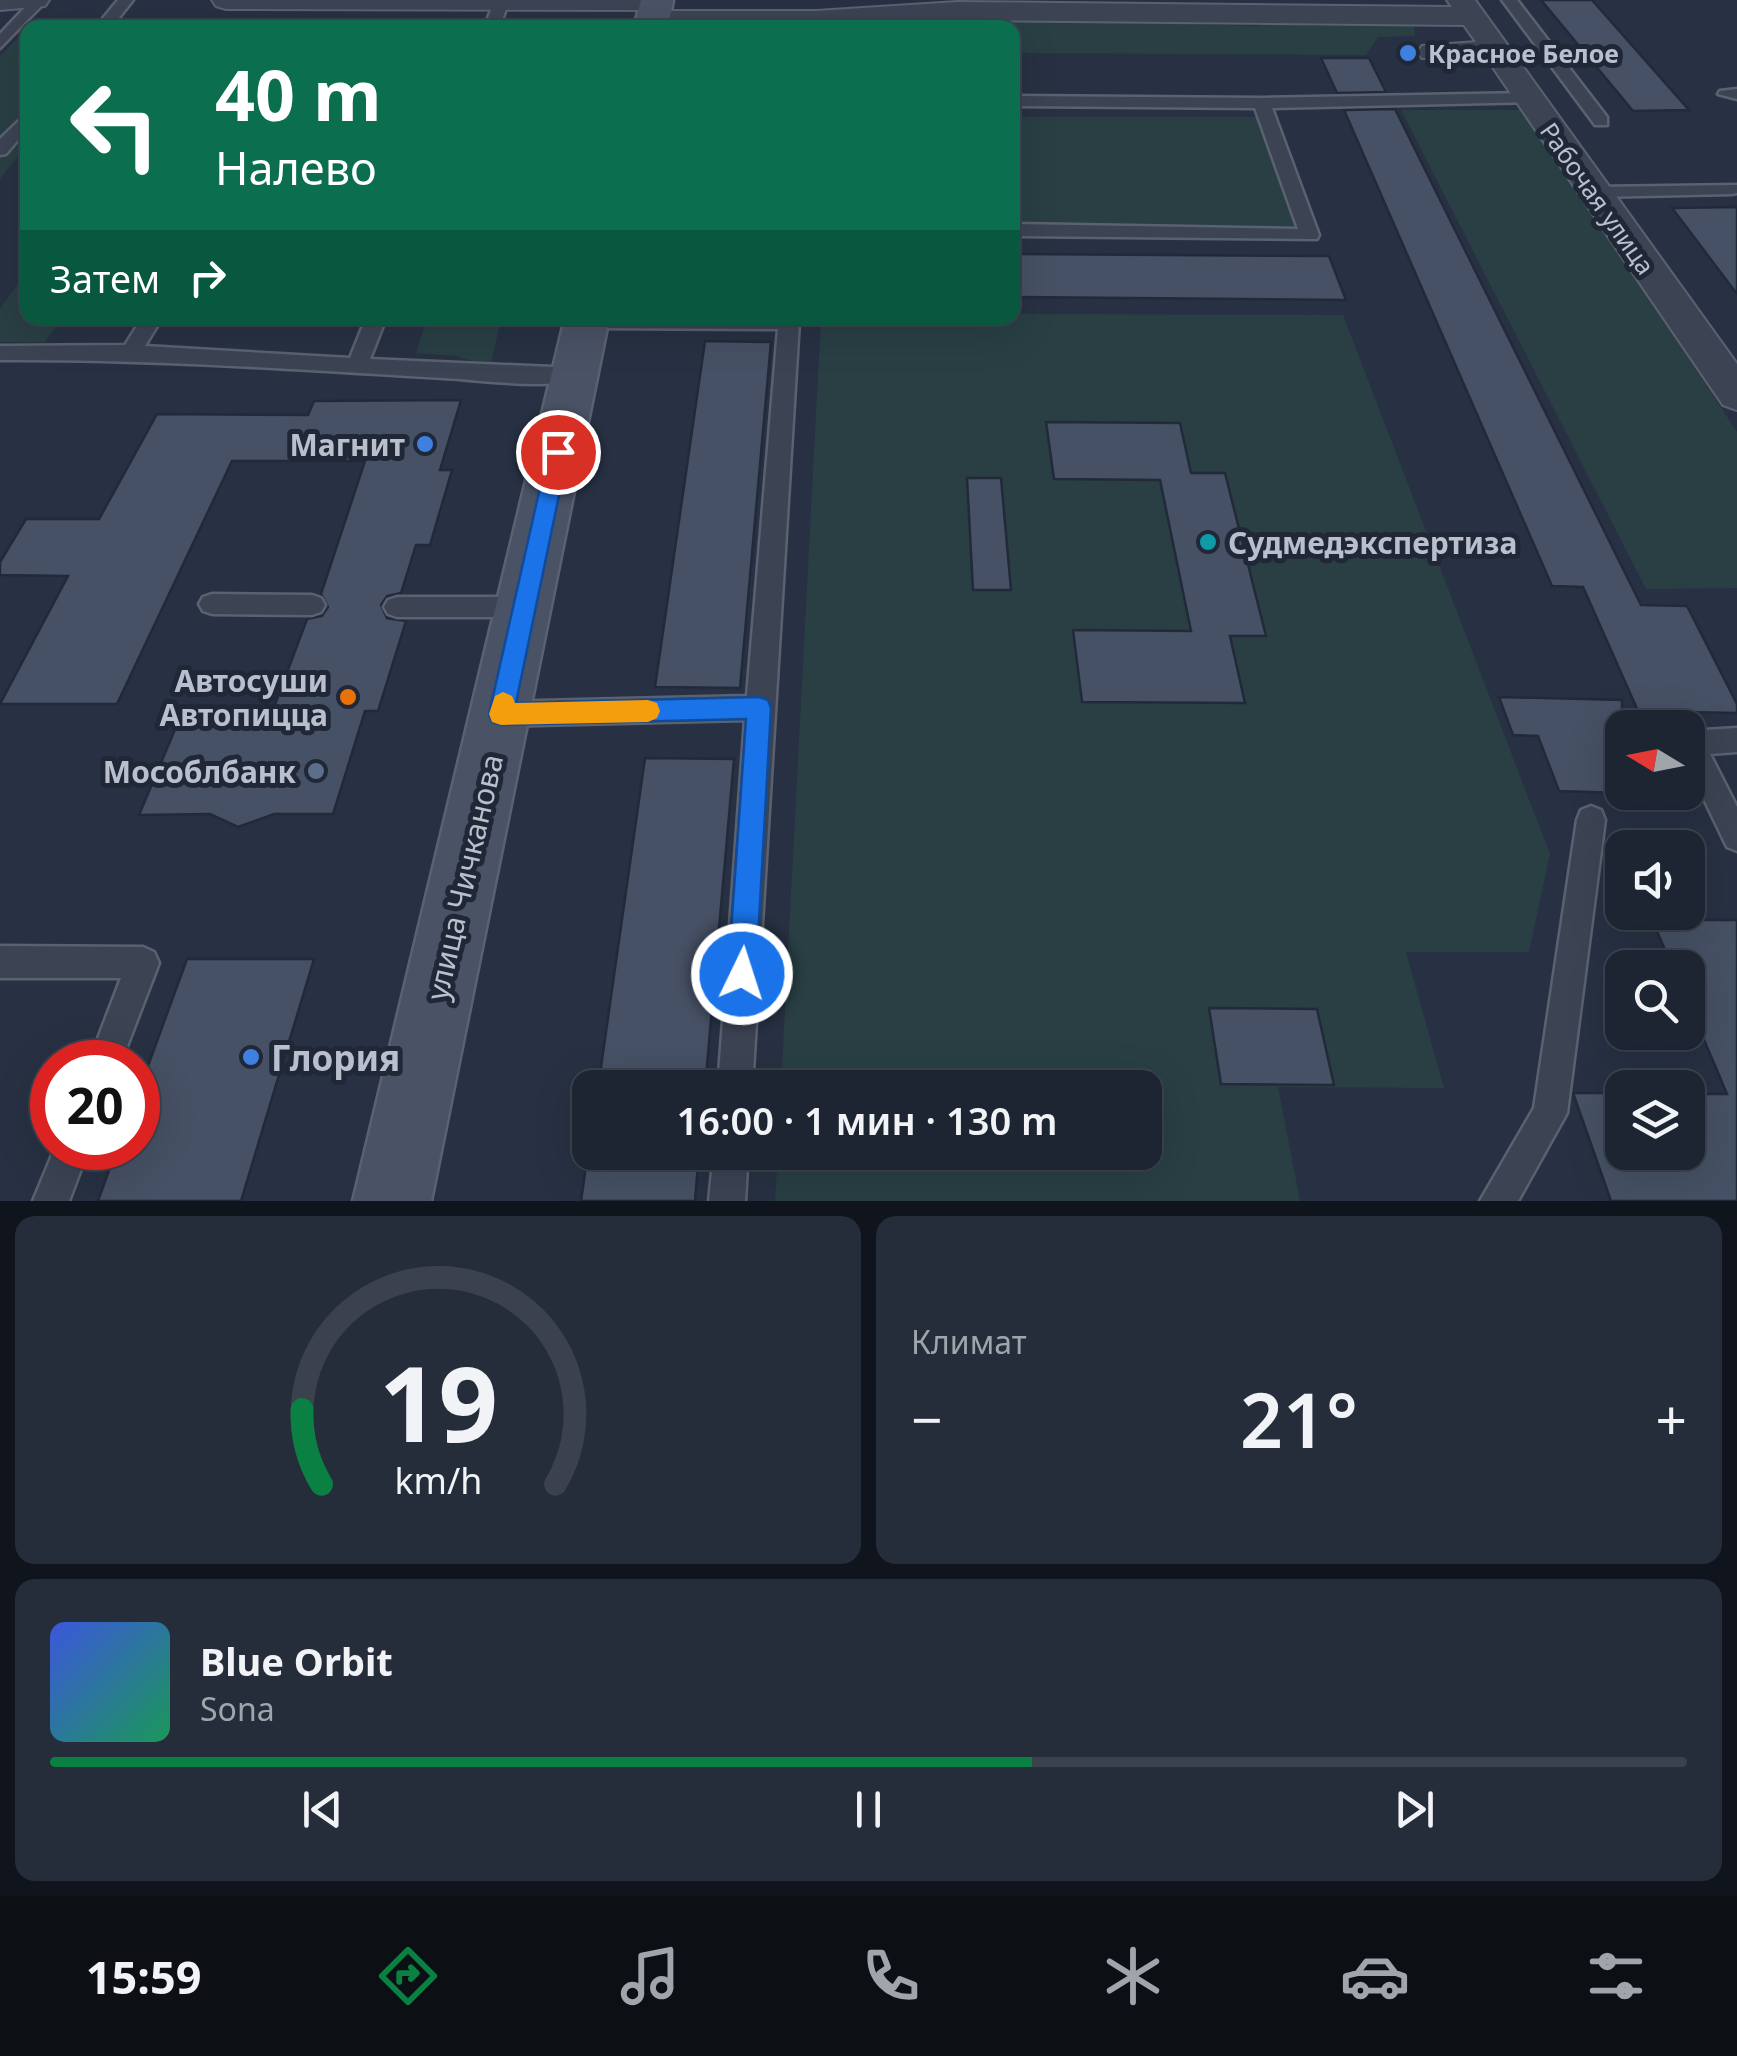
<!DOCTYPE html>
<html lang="ru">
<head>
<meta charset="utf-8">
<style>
  :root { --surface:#1d2532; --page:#252d3a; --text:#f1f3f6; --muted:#a0a5ac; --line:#3b424d; --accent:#0b8043 }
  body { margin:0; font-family:"Noto Sans",sans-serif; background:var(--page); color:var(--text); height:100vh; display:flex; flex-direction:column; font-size:38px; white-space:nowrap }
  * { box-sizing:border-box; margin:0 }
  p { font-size:32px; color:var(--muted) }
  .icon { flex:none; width:55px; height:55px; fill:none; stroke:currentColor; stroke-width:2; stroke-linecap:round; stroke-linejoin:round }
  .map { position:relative; height:1201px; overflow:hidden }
  .panel { display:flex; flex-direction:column; gap:15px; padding:15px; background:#10141c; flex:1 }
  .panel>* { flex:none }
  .top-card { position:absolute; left:20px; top:20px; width:1000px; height:305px; border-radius:20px; box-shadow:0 10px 40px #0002,0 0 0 2px var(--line); background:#0b6e4f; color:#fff; overflow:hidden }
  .needle { width:65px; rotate:280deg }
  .fabs { position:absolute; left:1605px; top:710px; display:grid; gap:20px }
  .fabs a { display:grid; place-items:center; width:100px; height:100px; border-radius:20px; background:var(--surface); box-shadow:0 10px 40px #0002,0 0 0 2px var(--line); font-size:50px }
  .speed { position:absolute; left:30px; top:1040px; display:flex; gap:20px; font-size:50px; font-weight:700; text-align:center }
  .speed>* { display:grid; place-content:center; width:130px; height:130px; border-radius:50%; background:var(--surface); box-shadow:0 10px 40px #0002,0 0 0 2px var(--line); line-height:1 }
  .speed .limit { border:15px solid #d22; background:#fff; color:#111 }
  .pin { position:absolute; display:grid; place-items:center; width:85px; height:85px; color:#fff; margin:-42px; border:5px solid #fff; border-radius:50%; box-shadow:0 2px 10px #0007 }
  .me { position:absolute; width:110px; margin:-55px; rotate:4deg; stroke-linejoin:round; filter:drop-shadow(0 0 8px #0008) }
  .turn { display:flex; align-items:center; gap:35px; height:210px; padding:0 30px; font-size:45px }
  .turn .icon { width:130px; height:130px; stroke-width:2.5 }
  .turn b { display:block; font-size:70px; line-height:85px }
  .then { display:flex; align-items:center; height:95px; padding:0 30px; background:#0003; gap:20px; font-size:38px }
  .big { font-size:75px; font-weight:600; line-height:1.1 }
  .panel .card { flex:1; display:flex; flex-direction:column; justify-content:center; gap:15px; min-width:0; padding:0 35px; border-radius:20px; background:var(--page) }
  .panel .dial { align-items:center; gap:0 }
  .dial svg { height:260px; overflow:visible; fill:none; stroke:var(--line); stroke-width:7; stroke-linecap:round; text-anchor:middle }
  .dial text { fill:var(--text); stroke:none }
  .song { display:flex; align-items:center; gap:30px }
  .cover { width:120px; height:120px; border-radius:15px; background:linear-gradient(135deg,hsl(230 70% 55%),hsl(150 70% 35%)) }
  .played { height:10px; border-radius:5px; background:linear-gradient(90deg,var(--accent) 60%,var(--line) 60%) }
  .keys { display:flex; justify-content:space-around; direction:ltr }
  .heat { display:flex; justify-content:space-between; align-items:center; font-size:55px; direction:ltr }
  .panel .tiles { flex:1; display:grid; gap:15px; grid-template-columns:1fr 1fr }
  .card:last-child { grid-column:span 2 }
  .trip { position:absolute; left:572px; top:1070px; width:590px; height:100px; border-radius:20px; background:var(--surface); box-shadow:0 10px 40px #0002,0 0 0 2px var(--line); font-weight:600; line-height:100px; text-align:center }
  .dock { display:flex; height:160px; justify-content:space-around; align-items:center; background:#0c0f14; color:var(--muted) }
  .dock .icon { width:70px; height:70px }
  .dock .on { color:var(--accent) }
  .dock b { font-size:45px; color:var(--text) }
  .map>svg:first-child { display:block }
  .green { fill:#293f44 }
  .building { fill:#465165; stroke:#222a3a; stroke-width:2.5 }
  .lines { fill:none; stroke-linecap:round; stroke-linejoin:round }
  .service-casing { stroke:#5a6170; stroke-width:5 }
  .minor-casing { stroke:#5a6170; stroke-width:4 }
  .secondary-casing { stroke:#5a6170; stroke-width:5 }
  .service { fill:#3c4353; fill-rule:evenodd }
  .minor { fill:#3c4353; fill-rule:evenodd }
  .secondary { fill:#4a5266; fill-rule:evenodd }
  .route { fill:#1a73e8; stroke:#114b97; stroke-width:2.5 }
  .slow { fill:#f59e0b }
  .shop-dot { fill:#3f7fe0; stroke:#202838; stroke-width:4 }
  .culture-dot { fill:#0f9aa8; stroke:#202838; stroke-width:4 }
  .food-dot { fill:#e8710a; stroke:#202838; stroke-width:4 }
  .service-dot { fill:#5c6f8a; stroke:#202838; stroke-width:4 }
  .labels { text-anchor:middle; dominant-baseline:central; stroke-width:10; stroke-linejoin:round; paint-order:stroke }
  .far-poi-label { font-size:25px; font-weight:bold; fill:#b9bfcd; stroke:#202838; text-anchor:start }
  .far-street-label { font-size:25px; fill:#b9bfcd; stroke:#202838 }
  .poi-label { font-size:30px; font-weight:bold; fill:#b9bfcd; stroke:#202838; text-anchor:end }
  .street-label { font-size:30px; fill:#b9bfcd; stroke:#202838 }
  .near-poi-label { font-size:35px; font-weight:bold; fill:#b9bfcd; stroke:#202838; text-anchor:start }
</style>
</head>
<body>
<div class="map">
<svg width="1737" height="1201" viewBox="0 0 1737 1201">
  <rect width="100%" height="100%" fill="#273143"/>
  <path class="green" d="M1009 19 1256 26 1287 20 1311 26H1370L1399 22 1414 27 1415 36 1378 37 1366 55 1013 53 1012 28 864 26 884 22Z
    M28 28 27 145 0 179V56Z
    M1401 110H1526L1737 432V588L1646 589Z
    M1012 117H1260L1305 232H1013Z
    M27 271 28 318H61L45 342H0V309Z
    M1013 314 1343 315 1550 854 1529 952H1406L1444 1088 1278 1087 1300 1201H775L778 1153 1145 1152V1088L781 1087 821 318H1012Z
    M427 318H499L501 320 490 367 456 356 416 353Z"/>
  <path class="building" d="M1541 0H1592L1689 110 1633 111Z
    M1321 58H1369L1386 92 1337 93Z
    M1395 109 1641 605 1687 606 1737 704V713L1638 711 1583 587 1552 586 1344 110Z
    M1737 207V294L1672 208Z
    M1012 254 1329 256 1346 300 1012 297Z
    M705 341 771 342 740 688 655 687Z
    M461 400 440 470H452L430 545H416L401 593 387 596 381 605 387 618 406 621 378 711H365L333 814H274L238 827 210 814 139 815 176 727 267 726 307 619 322 616 328 607 321 594 365 461H232L117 704H0L68 576 0 575V562L26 519H99L157 414 308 415 314 401Z
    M1046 422 1180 423 1191 473H1225L1266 636H1230L1245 703 1082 702 1073 630 1191 631 1160 480 1054 479Z
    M967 478H1001L1011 590H973Z
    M1499 697 1622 700V793L1559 791 1538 736 1513 735Z
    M645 758 734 759 705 1088H598Z
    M1652 920H1737V1201H1611L1573 1093H1622V1152H1688V1094H1727L1688 1002V968H1673Z
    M187 959H314L241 1201H98L117 1148H138V1093Z
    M1209 1008 1317 1009 1334 1085 1221 1084Z
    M588 1152H699L695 1201H581Z"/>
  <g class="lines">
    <g class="service-casing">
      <path id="service" d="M32 0H47L0 48V34Z
        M118 0H133L111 28H95Z
        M495 0 509 1 499 28H484Z
        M1502 0H1517L1607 117V125H1595Z
        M1737 89V99L1718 94 1720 91Z
        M1529 93 1535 94V102L1272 108 1319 235 1317 239 1012 236V224L1298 229 1255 108 1012 106V96L1262 98Z
        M28 112V128L6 154 0 155V139Z
        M1737 185V193L1732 194 1595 197 1586 192 1595 187Z
        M142 318H162L145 346 350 358 366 318H386L370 359 575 368 586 375C573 391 482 381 459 379 306 370 153 359 0 360V346L125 345Z
        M579 318H796L799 322 752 1088H718L745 720 501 726 491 722 488 714 491 706 501 702 747 696 778 329 587 328 580 326Z
        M212 594 312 595 321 598 325 605 321 612 312 615 212 614 203 611 199 604 203 597Z
        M397 597H525L534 600 538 607 534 614 525 617H397L388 614 384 607 388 600Z
        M1737 728V752L1710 754 1737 807V851L1727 847 1688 766V731Z
        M1591 806 1601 810 1605 820 1567 1113 1518 1201H1480L1534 1108 1577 820 1581 810Z
        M0 946 143 947 154 952 159 963 121 1062H89L121 978H0Z
        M55 1148H89L69 1201H33Z
        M714 1152H748L745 1201H709Z"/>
    </g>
    <g class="minor-casing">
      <path id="minor" d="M0 0H49L45 6 0 10Z
        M212 0H670L671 1 667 7 657 10 226 9 216 6Z
        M1447 0H1475L1737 364V410L1723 405 1488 60 1422 58 1418 52 1422 46 1476 42 1464 25 957 20 835 28H648L639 20 643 14 653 11H816L957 2 1452 7Z"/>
    </g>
    <g class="secondary-casing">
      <path id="secondary" d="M641 0H673L668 28H634Z
        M565 318H609L431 1201H353Z"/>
    </g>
    <use href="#service" class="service"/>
    <use href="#minor" class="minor"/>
    <use href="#secondary" class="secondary"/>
  </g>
  <path class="route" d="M558 445 568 452 516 703 759 697 768 700 771 708 756 974 752 984 742 988 732 984 728 974 746 719 501 725 492 722 489 714 548 452Z"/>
  <path class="slow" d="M503 692 512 696 515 703 648 700 657 703 660 711 657 718 648 722 501 725 492 722 489 714 495 696Z"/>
  <g class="shop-dot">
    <circle cx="1408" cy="53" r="10"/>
    <circle cx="425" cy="444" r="10"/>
    <circle cx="251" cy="1057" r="10"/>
  </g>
  <circle class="culture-dot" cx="1208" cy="542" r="10"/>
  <circle class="food-dot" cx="348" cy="697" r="10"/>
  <circle class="service-dot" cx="316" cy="771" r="10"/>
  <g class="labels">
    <g class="far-poi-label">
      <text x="1428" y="53">Красное Белое</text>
    </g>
    <g class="far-street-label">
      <text transform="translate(1598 198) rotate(55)">Рабочая улица</text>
    </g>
    <g class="poi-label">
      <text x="405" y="444">Магнит</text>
      <text x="1228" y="542" text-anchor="start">Судмедэкспертиза</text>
      <text x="328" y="680">Автосуши<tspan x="328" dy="34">Автопицца</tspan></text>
      <text x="296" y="771">Мособлбанк</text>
    </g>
    <g class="street-label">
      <text transform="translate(464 877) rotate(-77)">улица Чичканова</text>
    </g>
    <g class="near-poi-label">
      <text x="271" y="1057">Глория</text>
    </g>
  </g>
</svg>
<div class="fabs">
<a><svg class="needle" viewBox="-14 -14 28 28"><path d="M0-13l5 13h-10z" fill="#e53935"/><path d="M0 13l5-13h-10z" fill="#a0a5ac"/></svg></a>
<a><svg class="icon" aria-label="sound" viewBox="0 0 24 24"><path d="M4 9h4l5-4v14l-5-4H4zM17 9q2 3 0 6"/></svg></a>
<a><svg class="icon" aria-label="search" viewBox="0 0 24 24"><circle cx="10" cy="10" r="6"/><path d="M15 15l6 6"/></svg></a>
<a><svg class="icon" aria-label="layers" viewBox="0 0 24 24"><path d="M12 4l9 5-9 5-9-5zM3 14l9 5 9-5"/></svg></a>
</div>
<div class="speed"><div class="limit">20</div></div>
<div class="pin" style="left:558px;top:452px;background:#d93025"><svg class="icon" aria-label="arrive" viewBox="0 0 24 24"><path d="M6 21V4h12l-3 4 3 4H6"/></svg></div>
<svg class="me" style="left:742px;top:974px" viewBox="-20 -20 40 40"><circle r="17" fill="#1a73e8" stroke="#fff" stroke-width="3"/><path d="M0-11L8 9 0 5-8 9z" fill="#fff"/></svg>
<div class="trip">16:00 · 1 мин · 130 m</div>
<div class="top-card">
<div class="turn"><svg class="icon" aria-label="left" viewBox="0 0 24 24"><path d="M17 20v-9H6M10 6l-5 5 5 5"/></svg><div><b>40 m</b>Налево</div></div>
<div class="then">Затем<svg class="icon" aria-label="right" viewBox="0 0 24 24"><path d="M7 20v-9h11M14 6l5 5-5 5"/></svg></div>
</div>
</div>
<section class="panel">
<div class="tiles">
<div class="card dial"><svg viewBox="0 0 100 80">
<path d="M14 69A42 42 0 1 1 86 69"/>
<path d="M14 69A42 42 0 0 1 8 46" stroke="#0b8043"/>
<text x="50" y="56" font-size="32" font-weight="700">19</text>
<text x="50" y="72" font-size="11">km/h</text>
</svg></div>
<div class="card"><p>Климат</p>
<div class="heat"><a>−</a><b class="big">21°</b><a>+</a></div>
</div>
<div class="card">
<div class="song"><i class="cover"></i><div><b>Blue Orbit</b><p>Sona</p></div></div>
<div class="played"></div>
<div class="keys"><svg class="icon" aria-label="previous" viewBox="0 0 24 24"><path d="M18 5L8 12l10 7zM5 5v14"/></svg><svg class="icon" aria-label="pause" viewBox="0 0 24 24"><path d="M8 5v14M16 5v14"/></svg><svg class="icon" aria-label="next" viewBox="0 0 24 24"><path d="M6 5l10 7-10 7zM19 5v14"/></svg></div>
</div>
</div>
</section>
<nav class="dock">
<b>15:59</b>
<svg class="icon on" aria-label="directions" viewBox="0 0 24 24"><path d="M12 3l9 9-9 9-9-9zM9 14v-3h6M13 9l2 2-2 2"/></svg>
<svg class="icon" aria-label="music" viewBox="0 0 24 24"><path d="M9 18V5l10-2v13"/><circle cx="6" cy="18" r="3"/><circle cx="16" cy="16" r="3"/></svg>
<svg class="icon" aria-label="phone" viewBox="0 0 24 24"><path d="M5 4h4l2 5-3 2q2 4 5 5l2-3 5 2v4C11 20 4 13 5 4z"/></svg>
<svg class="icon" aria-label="climate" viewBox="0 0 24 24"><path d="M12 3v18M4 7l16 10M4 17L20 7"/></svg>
<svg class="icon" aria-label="car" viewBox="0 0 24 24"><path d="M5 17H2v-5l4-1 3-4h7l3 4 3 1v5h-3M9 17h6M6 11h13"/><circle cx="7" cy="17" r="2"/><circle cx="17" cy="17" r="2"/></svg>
<svg class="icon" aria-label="filters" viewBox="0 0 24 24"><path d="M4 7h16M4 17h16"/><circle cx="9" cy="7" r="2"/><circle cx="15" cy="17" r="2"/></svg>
</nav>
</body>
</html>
